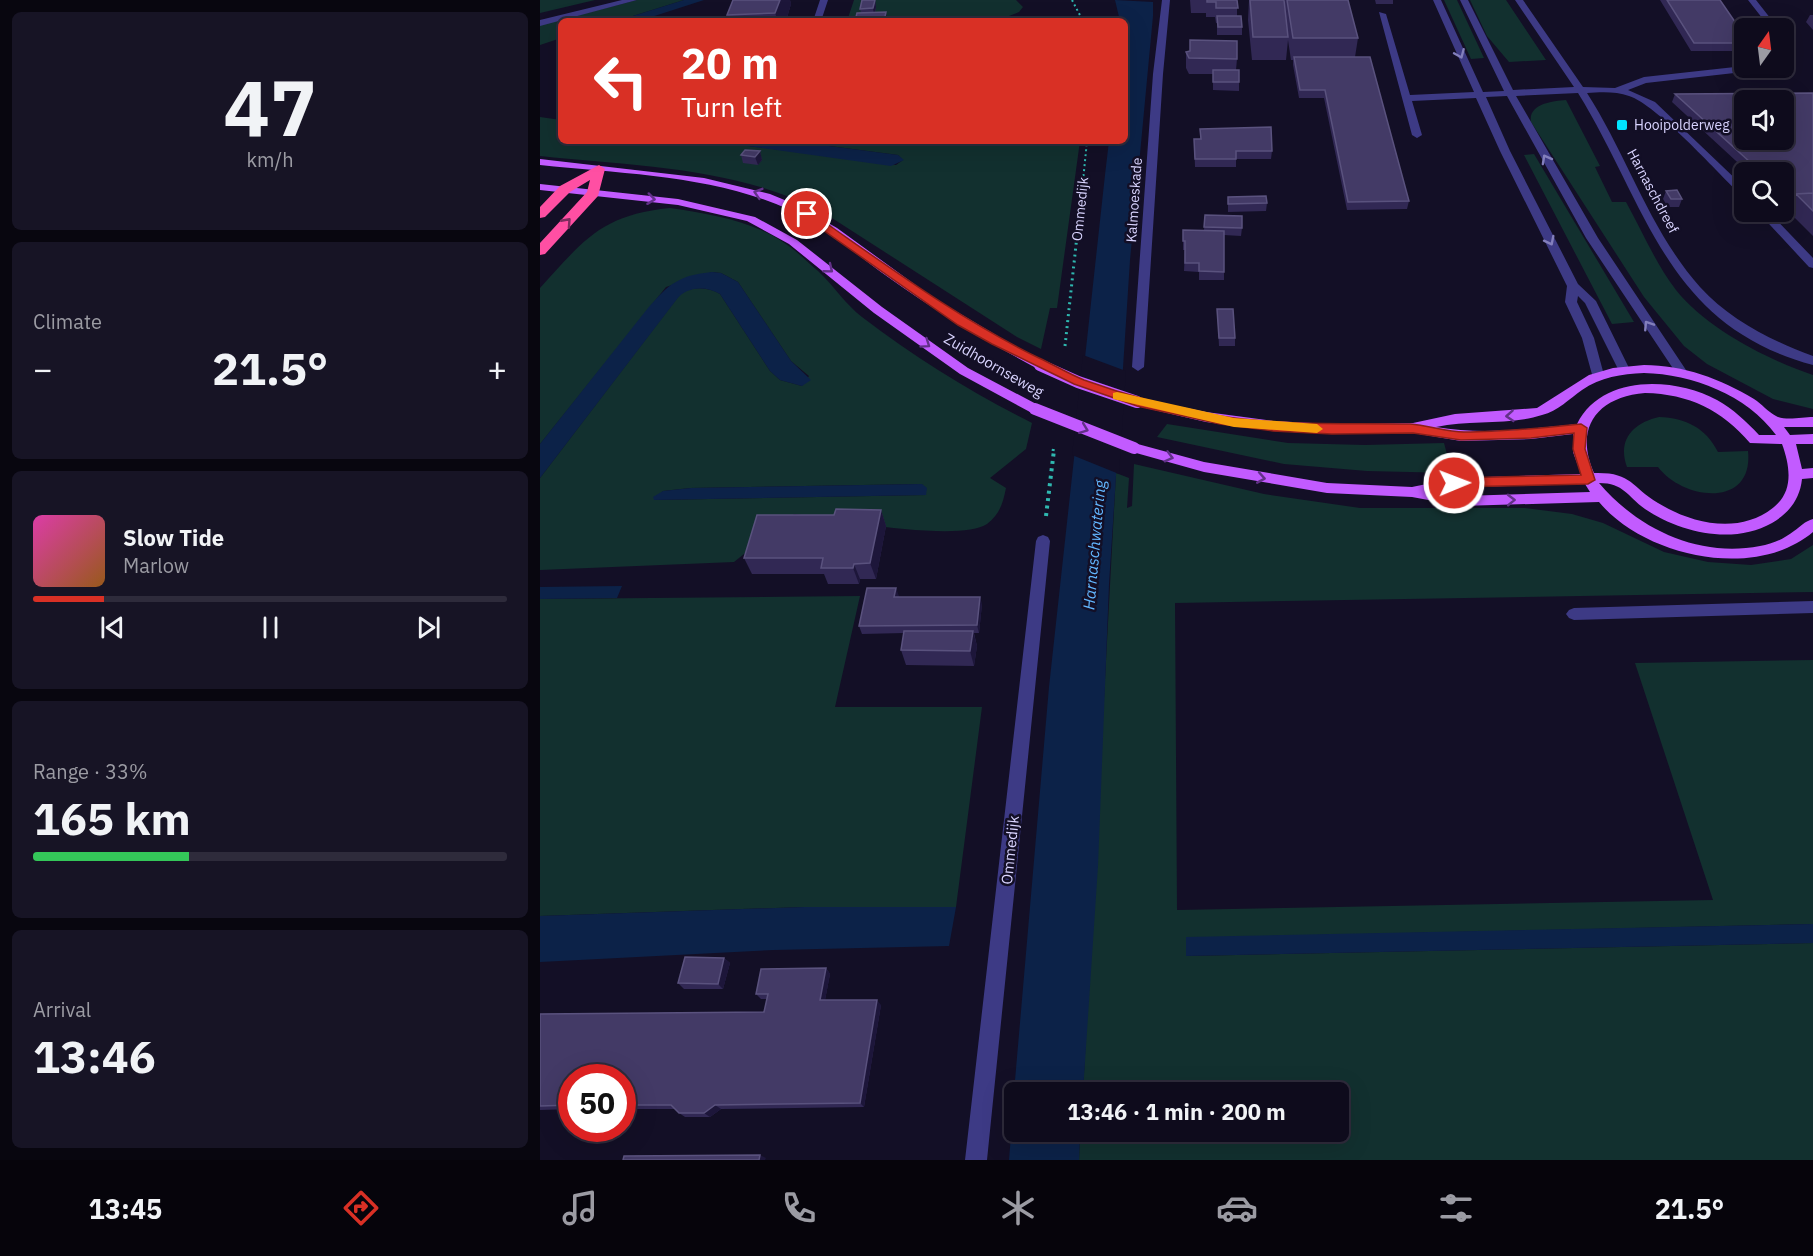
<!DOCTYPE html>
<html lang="en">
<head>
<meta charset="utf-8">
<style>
  :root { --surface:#0e0b1c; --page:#171425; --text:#f1f3f6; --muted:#9b9ba3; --line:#2e2b3b; --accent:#d93025 }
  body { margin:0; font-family:"IBM Plex Sans",sans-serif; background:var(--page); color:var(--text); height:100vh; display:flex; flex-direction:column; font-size:22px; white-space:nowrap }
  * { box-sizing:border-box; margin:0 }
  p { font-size:20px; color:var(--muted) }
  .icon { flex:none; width:33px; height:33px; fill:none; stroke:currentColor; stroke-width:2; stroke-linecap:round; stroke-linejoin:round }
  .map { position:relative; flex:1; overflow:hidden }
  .sheet { display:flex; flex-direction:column; gap:12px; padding:12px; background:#08060f; width:540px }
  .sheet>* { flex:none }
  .banner { position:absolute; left:18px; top:18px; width:570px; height:126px; border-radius:9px; box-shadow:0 6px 24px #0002,0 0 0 2px var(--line); background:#d93025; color:#fff; overflow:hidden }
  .needle { width:39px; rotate:14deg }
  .controls { position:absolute; left:1194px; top:18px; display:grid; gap:12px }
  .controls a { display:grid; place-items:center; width:60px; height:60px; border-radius:9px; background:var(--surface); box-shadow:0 6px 24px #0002,0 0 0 2px var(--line); font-size:30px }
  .speed { position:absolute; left:18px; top:1064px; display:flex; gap:12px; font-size:30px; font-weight:700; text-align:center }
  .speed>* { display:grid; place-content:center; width:78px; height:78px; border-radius:50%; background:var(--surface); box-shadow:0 6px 24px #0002,0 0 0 2px var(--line); line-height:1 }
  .speed .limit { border:9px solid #d22; background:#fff; color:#111 }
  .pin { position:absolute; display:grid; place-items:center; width:51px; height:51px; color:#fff; margin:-26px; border:3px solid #fff; border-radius:50%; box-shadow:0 2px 6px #0007 }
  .me { position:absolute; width:66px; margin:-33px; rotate:89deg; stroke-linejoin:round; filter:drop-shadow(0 0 4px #0008) }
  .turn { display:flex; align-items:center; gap:21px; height:126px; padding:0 24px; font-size:27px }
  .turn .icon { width:78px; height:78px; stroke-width:2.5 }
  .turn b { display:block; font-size:42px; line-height:51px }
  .big { font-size:45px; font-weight:700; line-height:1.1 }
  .sheet .card { flex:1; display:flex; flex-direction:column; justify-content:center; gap:9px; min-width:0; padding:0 21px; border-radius:9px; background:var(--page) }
  .sheet .dial { align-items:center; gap:0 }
  .dial b { font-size:78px; line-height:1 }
  .song { display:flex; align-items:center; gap:18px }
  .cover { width:72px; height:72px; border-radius:9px; background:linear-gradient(135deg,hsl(320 70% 55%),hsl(30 70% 35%)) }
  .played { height:6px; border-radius:3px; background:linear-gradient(90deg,var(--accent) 15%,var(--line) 15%) }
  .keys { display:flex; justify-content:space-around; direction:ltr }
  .heat { display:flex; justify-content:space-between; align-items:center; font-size:33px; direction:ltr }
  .charge { height:9px; border-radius:4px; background:linear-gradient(90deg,#34c759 33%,var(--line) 0) }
  .trip { position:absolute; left:464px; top:1082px; width:345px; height:60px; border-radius:9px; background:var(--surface); box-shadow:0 6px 24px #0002,0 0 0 2px var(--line); font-weight:700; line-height:60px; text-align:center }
  .menu { display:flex; height:96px; justify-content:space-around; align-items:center; background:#06040b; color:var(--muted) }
  .menu .icon { width:42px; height:42px }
  .menu .current { color:var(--accent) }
  .menu b { font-size:27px; color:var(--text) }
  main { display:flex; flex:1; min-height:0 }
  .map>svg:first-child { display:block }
  .green { fill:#12302f; fill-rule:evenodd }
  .water { fill:#0c2248 }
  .pier { fill:#130f26 }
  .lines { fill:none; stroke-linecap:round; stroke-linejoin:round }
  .path-far2 { stroke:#2fb8b0; stroke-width:2; stroke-dasharray:2 3; stroke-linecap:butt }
  .path-far1 { stroke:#2fb8b0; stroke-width:3; stroke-dasharray:2 4; stroke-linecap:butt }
  .path { stroke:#2fb8b0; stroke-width:4; stroke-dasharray:3 4.5; stroke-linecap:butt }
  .minor { fill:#3d3a85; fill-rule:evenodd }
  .major { fill:#c25bff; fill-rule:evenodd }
  .highway { fill:#ff4fa3; fill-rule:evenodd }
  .major-bridge { stroke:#c25bff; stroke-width:12 }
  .wall { fill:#312854 }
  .shaded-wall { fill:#1d163a }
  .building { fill:#433a66; stroke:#5a527e; stroke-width:1.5; fill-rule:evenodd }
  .oneway { stroke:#837fbc }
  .oneway2 { stroke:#623188 }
  .oneway3 { stroke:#7d2c5e }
  .route { fill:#d93025; stroke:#8d1f18; stroke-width:1.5 }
  .slow { fill:#f59e0b }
  .poi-dot { fill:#00e5ff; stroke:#130f26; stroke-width:2 }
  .labels { text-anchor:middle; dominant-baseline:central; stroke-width:5; stroke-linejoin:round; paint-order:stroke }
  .far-poi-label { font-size:14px; fill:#d9d4ff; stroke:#130f26; text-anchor:start }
  .far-street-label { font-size:14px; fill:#d9d4ff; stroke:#130f26 }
  .street-label { font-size:15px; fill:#d9d4ff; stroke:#130f26 }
  .water-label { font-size:16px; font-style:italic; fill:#62b6ff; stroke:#130f26 }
</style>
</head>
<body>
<main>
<section class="sheet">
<div class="card dial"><b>47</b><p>km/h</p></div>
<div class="card"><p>Climate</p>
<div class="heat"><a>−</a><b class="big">21.5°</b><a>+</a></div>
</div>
<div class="card">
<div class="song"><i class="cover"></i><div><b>Slow Tide</b><p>Marlow</p></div></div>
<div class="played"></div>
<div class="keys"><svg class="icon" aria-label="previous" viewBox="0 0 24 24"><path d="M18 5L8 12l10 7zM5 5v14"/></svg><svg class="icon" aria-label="pause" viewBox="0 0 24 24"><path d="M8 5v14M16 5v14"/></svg><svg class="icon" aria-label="next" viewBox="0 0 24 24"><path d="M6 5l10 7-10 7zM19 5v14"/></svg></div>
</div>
<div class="card"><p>Range · 33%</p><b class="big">165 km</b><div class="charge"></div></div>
<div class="card"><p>Arrival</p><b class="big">13:46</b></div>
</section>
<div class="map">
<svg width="1273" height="1160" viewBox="0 0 1273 1160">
  <rect width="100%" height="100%" fill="#130f26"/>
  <path class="green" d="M0 0H55L0 13Z
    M97 0H144L77 21H21V38L0 45V25Z
    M314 0H476L483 7 479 12 456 21H307Z
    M904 0H917L944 58 931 59Z
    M930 0H966L1006 60 969 62 947 36Z
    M1026 100 1060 166 1055 167 1072 202H1086C1102 231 1116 264 1136 290 1166 328 1228 360 1273 375V409L1233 399 1167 364 1144 346 1104 297 991 122C988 104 1012 101 1026 100Z
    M0 117 21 120V141H171L356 165 363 160 358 155 251 141H540L517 308H510L501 349 477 337 281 211C196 167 94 166 0 156Z
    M994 154 1094 322 1072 324 984 155Z
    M130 208C169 214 210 220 243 242 256 250 267 262 278 271 294 286 306 305 322 317 376 358 432 393 492 423L486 449 450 478 466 488C463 503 460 514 447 524 419 543 292 519 254 514L194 562 0 570V478L141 293C153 286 169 287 180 294L230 371 240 380 262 386 269 376 251 361 198 282 181 273 172 272 126 287 0 444V288C44 240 61 215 130 208ZM382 484 385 495 114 500 123 491 151 488Z
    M1119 417C1146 418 1166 428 1178 452L1208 451C1214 508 1144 501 1118 467H1087C1077 440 1093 423 1119 417Z
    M627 424 748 443 825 445 904 443 912 473 827 471 744 464 617 437Z
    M594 464 724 494 820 508H985L1032 514 1063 523 1124 552 1168 562 1211 565 1251 559 1273 545V592L635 603 637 910 1173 900 1095 663 1273 660V924L646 938V956L1273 943V1160H539L540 1131H798V1092H543L576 473 589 478 587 508 592 506Z
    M320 596 295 707H442L416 907H264L0 916V599Z"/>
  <path class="water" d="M144 0H164L99 21H77Z
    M575 0 613 2V16L590 260 569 584 558 866 543 1092H474L509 687 565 175 569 141H585V21H580Z
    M171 141H251L358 155 364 160 351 166Z
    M172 272 181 273 198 282 251 361 271 380 262 386 240 380 230 371 180 294C167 286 147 286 137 299L0 478V444L108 308C129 284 139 275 172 272Z
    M382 484 387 488 386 495 114 500 113 497 123 491 151 488Z
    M82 586 77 598 0 599V587Z
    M264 907H416L409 946 234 950 0 962V916Z
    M1273 924V943L646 956V937Z
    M474 1098V1131H540L539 1160H469Z"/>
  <path class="pier" d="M543 355 586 371 579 474 532 455Z"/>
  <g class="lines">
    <path class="path-far2" d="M532 0 543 21
      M541 201 547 141"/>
    <path class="path-far1" d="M525 346 541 199
      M513 451 514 446"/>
    <path class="path" d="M506 516 514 450"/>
    <path class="minor" d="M82 0H97L0 26V20Z
      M280 0H288L281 21H273Z
      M622 0H630L623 74 604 367 598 371 592 367 613 74Z
      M893 0H901L943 92 964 91 920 0H928L973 90 1034 87 975 0H983L1043 87 1075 88 1104 77 1204 66 1216 68 1212 71 1106 83 1088 90 1115 102 1204 187V195L1200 194C1176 171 1117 105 1089 96 1076 91 1060 92 1047 93 1087 155 1110 231 1160 287 1190 320 1232 341 1273 356V365C1125 325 1108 206 1038 93L976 96 1058 238 1148 373 1142 377 1138 376 1046 238 967 96 946 97 970 151 1038 284 1056 301 1090 370 1088 373H1080L1045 303 1038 296 1037 302 1054 338 1064 375 1058 379 1053 378 1042 338 1025 302 1027 286 960 151 936 98 872 101 882 135 877 138 872 135 839 12 846 14 870 95 934 92Z
      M1208 0H1216L1238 28H1230Z
      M1244 37 1253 45 1249 59 1244 62Z
      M1218 212H1229L1273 258V268L1269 267Z
      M503 535 508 537 510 541 447 1160H425L496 541 498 537Z
      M1273 601V613L1034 620 1029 618 1026 614 1029 610 1034 608Z"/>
    <path class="major" d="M0 159 164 178 230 194 259 206 297 228 392 297 506 365 504 368H496C445 340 395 311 348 277 316 255 287 226 250 210 173 175 84 174 0 165Z
      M0 184 138 199 215 217 257 240 342 307 428 368 500 406 502 409 495 414 490 412 420 374 334 313 249 244 207 221 138 205 0 190Z
      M1104 365C1143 365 1181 379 1214 399 1222 404 1228 412 1236 416 1245 421 1263 417 1273 417V427H1244L1250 435 1273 434V444H1256L1262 469 1273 468V478L1262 479C1260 499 1249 513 1232 523 1193 545 1141 533 1105 509 1087 496 1084 483 1059 483 1098 529 1159 558 1220 546 1232 544 1244 539 1254 531 1260 527 1265 521 1273 519V532C1215 581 1105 557 1059 502L921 506 872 497 787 493 664 472 589 451 587 448 594 443 664 462 787 483 872 487 916 478 1041 474 1033 452V434L991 439 921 441 873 433 792 434 733 431 666 422 597 406 590 402 597 398 666 412 733 421 792 424 873 423 915 414 997 408 1049 375 1073 368ZM1104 373C1152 374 1207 395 1236 435H1219C1206 421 1193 409 1177 400 1134 377 1062 374 1037 424 990 429 942 435 896 427 931 419 968 426 1002 415 1018 411 1029 399 1042 390 1061 377 1081 374 1104 373ZM1105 393C1149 394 1182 410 1210 443L1242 444C1250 466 1254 491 1234 507 1200 535 1152 524 1118 503 1090 486 1092 472 1054 473 1034 428 1057 397 1105 393ZM1045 484 1050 492 921 496 896 491 930 487Z"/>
    <path class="highway" d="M59 165 65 169 58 196 5 254 0 255V243L47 192 50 180 30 192 5 217 0 218V207L20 186Z"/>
    <path class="major-bridge" d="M500 365 538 382 597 402
      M495 409 594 448"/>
  </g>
  <path class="wall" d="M193 0H250L251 4 246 21H189L187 15Z
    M335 0 336 7 335 13 347 20 321 13 320 9Z
    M650 0H697V16L702 27V35H677V23H676L675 17H666V13H651Z
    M709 0 744 4 745 0H808L818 38 815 57 869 201 867 209 807 210 784 98H759L753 65V60H751L748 40 746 60H712L708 20Z
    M835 0H853V4H836Z
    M1120 0H1180L1204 43V51H1151Z
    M1270 15H1273V30L1266 22Z
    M646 52 697 59 696 70 699 82V91L673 90V74H649L646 68Z
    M1273 93V236L1247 210 1250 205H1244V172H1208L1132 102 1135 94Z
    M660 129 732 151 731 159H696V167H655L654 139H660Z
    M220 151 222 160 218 165 203 163 201 155Z
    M1126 191 1142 199 1139 207H1128L1123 199Z
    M688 197 727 203 726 211 688 212Z
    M665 215 702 228 701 236 684 235V280H659V272L644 271 645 250H643V230H664Z
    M677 309 695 338V346H679Z
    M341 510 346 526 336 579H320L319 584H288L284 574H212L204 558 294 515Z
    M359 596V597L442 604 439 633H434L437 646 434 666 366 665 361 650 364 633 322 634 319 626Z
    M184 958 190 963 183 989H144L138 983Z
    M286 968 290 974 285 1000 341 1005 324 1107 181 1109 170 1117H145L139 1113 135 1109H82V1077H32V1109L0 1110V1014L224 1012 227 999H221L216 994Z"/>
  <path class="shaded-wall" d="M240 0H250L251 4 246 21H238L235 13Z
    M335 0 336 7 334 16 333 8Z
    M346 12 347 20 344 21Z
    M220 151 222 160 218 165 215 157Z
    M341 510 346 526 336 579 330 563Z
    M314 564 320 579 319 584 313 568Z
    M356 588 359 596 357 605 354 597Z
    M440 597 442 604 439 633 437 625Z
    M433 631 437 646 434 666 430 651Z
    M184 958 190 963 183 989 178 984Z
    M286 968 290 974 284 1005 280 1000Z
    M337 1000 341 1005 324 1107 320 1103Z
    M175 1105 181 1109 170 1117 164 1113Z
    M220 1155 226 1158 225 1160H219Z"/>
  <path class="building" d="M193 0H240L235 13 187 15Z
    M322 0H335L333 8 320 9Z
    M667 0H697L698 8H676V2H667Z
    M710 0H744L748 37H713Z
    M747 0H808L818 38H753Z
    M1127 0H1180L1204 35V43H1154Z
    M346 12 344 21H315L317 13Z
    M677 16H701L702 27H678Z
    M650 40 697 41V59L649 58 646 52 650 51Z
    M754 57H830L869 201 808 202 785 90H760Z
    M673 70H699V82H673Z
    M1273 93V193L1256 194 1254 197H1248L1244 193V172H1221L1135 94ZM1204 100H1244V140H1204Z
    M731 127 732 151H696V159H655L654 139H661L660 129Z
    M205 150 220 151 215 157 201 155Z
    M1137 190 1142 199H1131L1126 191Z
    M1273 193V211L1256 194Z
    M726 196 727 203 688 204V197Z
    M665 215 702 216V228L664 227Z
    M643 230 684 231V272L659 271V263H645V241H643Z
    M677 309H693L695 338H679Z
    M296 509 341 510 330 563 314 564 313 568H281L283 558H204L217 515H294Z
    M327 588H356L354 597H440L437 625 319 626Z
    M364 631H433L430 651 361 650Z
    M145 957 184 958 178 984 138 983Z
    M286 968 280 1000H337L320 1103 175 1105 164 1113H139L131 1105H82V1077H32V1105L0 1106V1014L224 1012 228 994H216L221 969Z
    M220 1155 219 1160H83L84 1156Z"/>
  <defs><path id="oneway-chevron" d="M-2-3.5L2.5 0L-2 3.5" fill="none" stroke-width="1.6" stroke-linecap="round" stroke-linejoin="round" transform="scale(1.5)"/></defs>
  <g class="oneway">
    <use href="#oneway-chevron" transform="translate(920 54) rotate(67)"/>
    <use href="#oneway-chevron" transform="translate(1006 159) rotate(-119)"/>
    <use href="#oneway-chevron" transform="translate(1010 241) rotate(63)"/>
    <use href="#oneway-chevron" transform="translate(1108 325) rotate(-123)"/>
  </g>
  <g class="oneway2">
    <use href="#oneway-chevron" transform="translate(218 193) rotate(-163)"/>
    <use href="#oneway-chevron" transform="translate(111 199) rotate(7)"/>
    <use href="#oneway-chevron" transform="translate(289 269) rotate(39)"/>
    <use href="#oneway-chevron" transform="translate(386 344) rotate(35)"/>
    <use href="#oneway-chevron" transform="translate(970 416) rotate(176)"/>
    <use href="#oneway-chevron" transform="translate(544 429) rotate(21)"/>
    <use href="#oneway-chevron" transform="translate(629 457) rotate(15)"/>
    <use href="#oneway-chevron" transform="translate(721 478) rotate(10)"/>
    <use href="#oneway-chevron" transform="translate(971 500) rotate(-1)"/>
  </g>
  <use class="oneway3" href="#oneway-chevron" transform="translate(27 222) rotate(-48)"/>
  <path class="route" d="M263 212H270C345 264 417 318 499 358 514 365 529 374 544 380 588 396 634 408 680 416 743 426 806 423 870 424 888 425 906 432 924 432 963 432 1002 428 1041 424L1047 428 1045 449 1055 480 1048 484 914 487 907 483 914 478 1041 475 1033 449 1034 433 991 438 921 440 873 433 792 434 733 431 680 424 597 406 534 384 452 344 418 325 263 216Z"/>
  <path class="slow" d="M577 392 694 418 777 424 783 429 777 433 694 427 573 399V393Z"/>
  <rect class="poi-dot" x="1076" y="119" width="12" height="12" rx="3"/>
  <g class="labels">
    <g class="far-poi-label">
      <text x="1094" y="125">Hooipolderweg</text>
    </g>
    <g class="far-street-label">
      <text transform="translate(1113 191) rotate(62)">Harnaschdreef</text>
      <text transform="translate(594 200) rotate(-86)">Kalmoeskade</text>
      <text transform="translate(540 209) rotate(-84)">Ommedijk</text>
    </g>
    <g class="street-label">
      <text transform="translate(454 365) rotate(30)">Zuidhoornseweg</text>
      <text transform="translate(470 850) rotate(-84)">Ommedijk</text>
    </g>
    <g class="water-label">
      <text transform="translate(554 545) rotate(-85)">Harnaschwatering</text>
    </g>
  </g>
</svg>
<div class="controls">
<a><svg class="needle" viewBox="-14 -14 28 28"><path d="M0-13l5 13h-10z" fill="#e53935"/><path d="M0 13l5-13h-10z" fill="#9b9ba3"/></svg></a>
<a><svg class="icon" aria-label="sound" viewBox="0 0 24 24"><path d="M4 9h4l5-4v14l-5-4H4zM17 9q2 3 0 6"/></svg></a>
<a><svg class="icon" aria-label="search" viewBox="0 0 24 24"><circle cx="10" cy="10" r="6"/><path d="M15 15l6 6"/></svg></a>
</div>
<div class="speed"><div class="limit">50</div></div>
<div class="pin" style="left:267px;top:214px;background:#d93025"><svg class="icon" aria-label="arrive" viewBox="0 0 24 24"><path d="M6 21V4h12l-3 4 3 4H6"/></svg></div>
<svg class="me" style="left:914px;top:483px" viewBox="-20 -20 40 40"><circle r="17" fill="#d93025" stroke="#fff" stroke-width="3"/><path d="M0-11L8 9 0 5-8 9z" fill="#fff"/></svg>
<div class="trip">13:46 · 1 min · 200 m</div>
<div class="banner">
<div class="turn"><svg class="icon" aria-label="left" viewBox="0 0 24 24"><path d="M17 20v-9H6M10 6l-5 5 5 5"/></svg><div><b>20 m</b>Turn left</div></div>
</div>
</div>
</main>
<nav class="menu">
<b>13:45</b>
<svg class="icon current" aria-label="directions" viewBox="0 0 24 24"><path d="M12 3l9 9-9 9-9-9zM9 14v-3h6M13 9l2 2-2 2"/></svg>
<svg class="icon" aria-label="music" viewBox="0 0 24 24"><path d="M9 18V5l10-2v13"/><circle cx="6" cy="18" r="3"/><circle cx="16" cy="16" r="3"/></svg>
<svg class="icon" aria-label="phone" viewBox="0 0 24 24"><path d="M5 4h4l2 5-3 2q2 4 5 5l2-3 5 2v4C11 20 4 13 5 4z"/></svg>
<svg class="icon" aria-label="climate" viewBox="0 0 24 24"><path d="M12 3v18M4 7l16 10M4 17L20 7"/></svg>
<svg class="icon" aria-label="car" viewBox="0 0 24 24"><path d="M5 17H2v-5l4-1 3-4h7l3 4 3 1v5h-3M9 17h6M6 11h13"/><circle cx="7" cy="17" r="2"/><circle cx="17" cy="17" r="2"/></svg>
<svg class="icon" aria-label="filters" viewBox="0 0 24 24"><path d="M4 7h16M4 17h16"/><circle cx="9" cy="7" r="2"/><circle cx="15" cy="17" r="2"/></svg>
<b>21.5°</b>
</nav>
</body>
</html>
